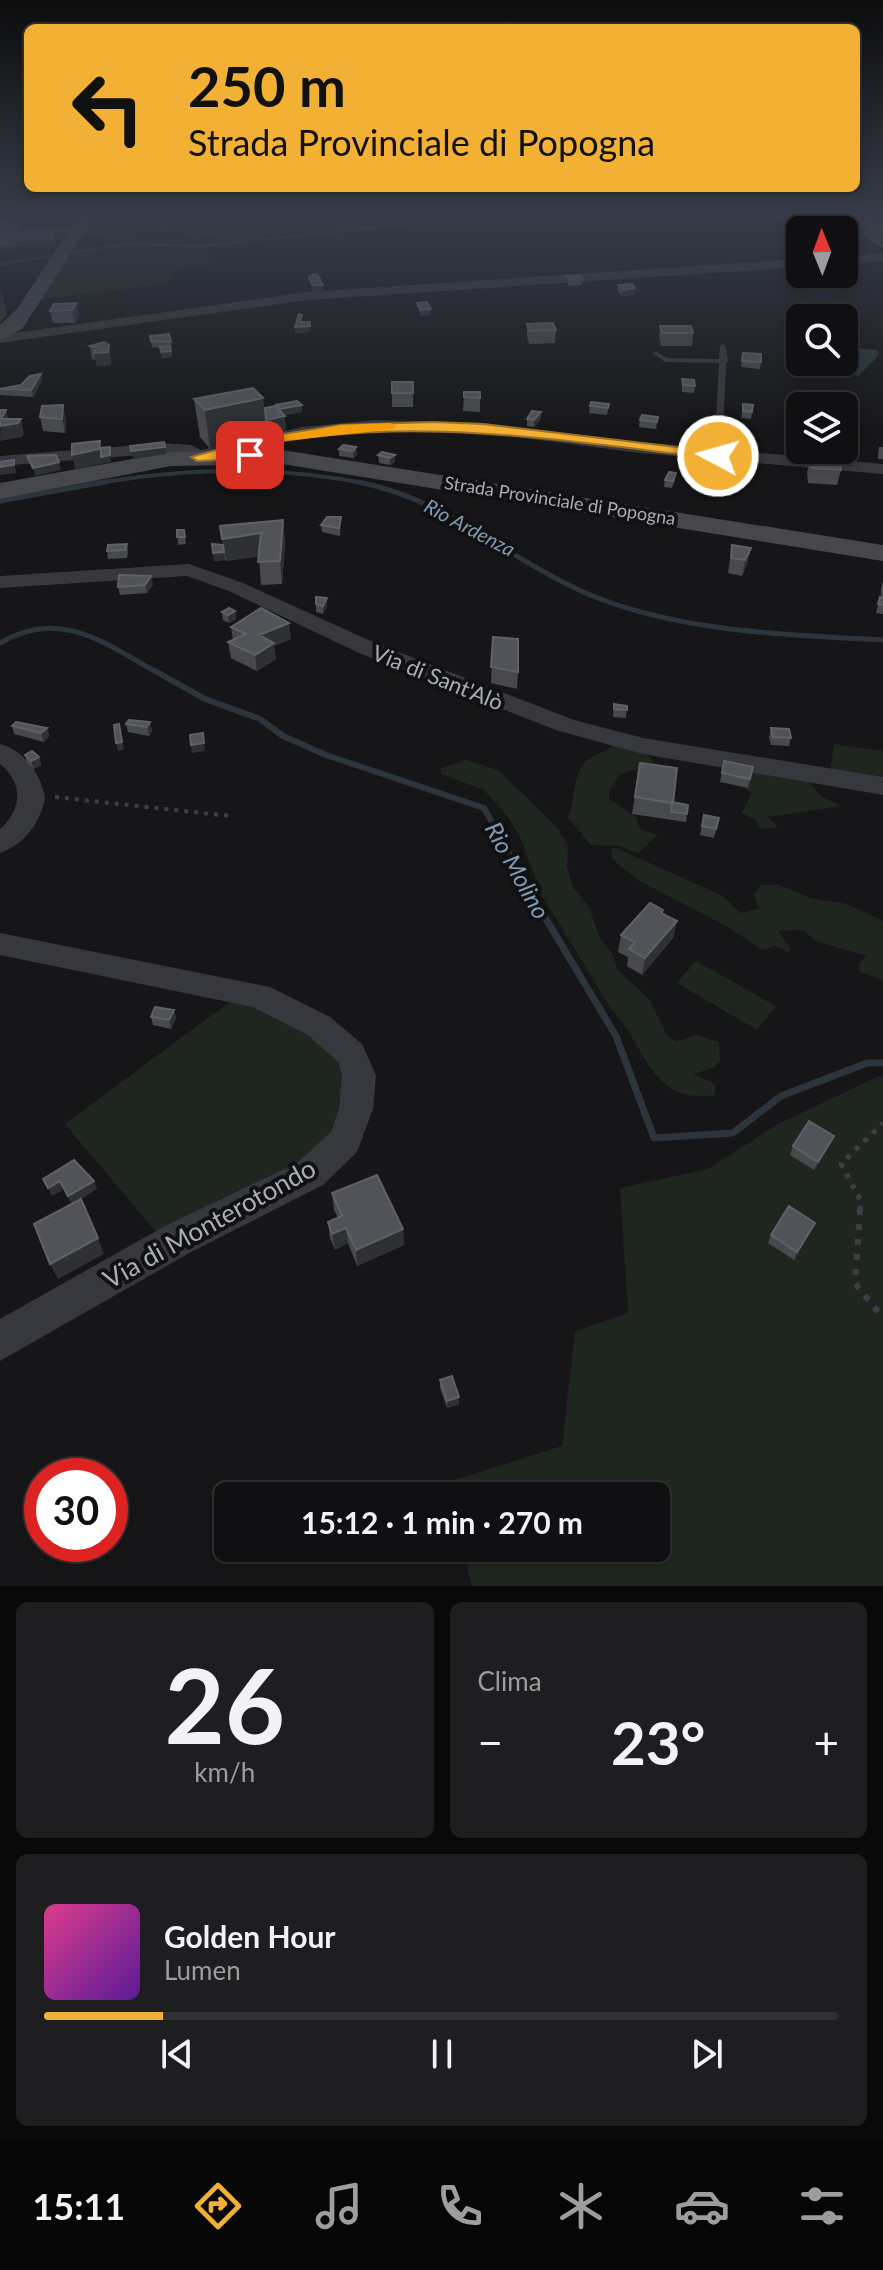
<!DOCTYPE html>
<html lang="it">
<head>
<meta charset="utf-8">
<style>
  :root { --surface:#101012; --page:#1e1e20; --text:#f1f3f6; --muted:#9c9d9f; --line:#303032; --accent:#f2b134 }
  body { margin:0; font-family:Lato,sans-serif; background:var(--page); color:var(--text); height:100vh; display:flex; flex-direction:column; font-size:30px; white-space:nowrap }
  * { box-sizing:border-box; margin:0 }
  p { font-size:26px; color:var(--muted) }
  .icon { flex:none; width:44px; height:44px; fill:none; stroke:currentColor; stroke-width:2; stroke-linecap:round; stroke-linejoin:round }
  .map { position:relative; height:1586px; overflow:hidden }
  .drawer { display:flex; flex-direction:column; gap:16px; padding:16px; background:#09090a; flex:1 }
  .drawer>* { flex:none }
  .guide { position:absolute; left:24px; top:24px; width:836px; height:168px; border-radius:12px; box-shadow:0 4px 12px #0003,0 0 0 2px var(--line); background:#f2b134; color:#111; overflow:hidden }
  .needle { width:52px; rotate:359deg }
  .fabs { position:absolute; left:786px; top:216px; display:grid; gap:16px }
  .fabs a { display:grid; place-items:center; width:72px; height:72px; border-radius:12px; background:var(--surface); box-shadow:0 4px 12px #0003,0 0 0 2px var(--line); font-size:40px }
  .speed { position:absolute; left:24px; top:1458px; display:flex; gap:16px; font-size:40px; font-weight:700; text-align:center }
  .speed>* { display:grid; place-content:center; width:104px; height:104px; border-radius:50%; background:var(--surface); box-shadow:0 4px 12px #0003,0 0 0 2px var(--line); line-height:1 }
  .speed .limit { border:12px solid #d22; background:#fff; color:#111 }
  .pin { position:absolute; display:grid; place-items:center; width:68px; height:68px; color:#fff; margin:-34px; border-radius:16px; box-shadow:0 4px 12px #0006 }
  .me { position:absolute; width:88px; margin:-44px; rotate:276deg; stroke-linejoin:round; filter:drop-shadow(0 0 6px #0008) }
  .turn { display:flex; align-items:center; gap:28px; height:168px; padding:0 32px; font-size:36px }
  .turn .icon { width:104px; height:104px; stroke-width:2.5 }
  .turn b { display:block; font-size:56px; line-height:68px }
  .big { font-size:60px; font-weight:700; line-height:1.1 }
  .drawer .card { flex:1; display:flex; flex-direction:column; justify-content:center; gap:12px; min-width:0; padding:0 28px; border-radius:12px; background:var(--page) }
  .drawer .dial { align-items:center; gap:0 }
  .dial b { font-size:104px; line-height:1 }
  .song { display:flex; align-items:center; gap:24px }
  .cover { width:96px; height:96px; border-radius:12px; background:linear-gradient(135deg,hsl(330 70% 55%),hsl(270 70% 35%)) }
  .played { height:8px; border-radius:4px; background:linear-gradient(90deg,var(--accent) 15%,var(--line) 15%) }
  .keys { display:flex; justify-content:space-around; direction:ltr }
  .heat { display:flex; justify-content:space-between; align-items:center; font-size:44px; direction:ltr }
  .drawer .tiles { flex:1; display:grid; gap:16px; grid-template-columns:1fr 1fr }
  .card:last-child { grid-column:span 2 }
  .trip { position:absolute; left:214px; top:1482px; width:456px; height:80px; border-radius:12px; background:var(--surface); box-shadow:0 4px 12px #0003,0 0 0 2px var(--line); font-weight:700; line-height:80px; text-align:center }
  .tab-bar { display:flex; height:128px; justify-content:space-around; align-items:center; background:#060607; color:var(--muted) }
  .tab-bar .icon { width:56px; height:56px }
  .tab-bar .on { color:var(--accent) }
  .tab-bar b { font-size:36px; color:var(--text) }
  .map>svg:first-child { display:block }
  .green { fill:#1e261f }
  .water { fill:#2c353c }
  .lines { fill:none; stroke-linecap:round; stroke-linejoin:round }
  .stream-far4 { stroke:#2c353c; stroke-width:3 }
  .stream-far3 { stroke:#2c353c; stroke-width:4 }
  .stream-far2 { stroke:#2c353c; stroke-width:5 }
  .stream-far1 { stroke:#2c353c; stroke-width:6 }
  .stream { stroke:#2c353c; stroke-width:7 }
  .path-far3 { stroke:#3d3f44; stroke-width:2; stroke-dasharray:2 3; stroke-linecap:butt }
  .path-far2 { stroke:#3d3f44; stroke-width:4; stroke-dasharray:4 6; stroke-linecap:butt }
  .path-far1 { stroke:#3d3f44; stroke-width:5; stroke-dasharray:5 7; stroke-linecap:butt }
  .path { stroke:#3d3f44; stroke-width:6; stroke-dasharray:6 9; stroke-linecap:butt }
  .lane { fill:#37383d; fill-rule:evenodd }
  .street { fill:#37383d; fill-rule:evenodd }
  .secondary { fill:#45474d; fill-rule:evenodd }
  .wall { fill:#47494d }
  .shaded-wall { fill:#2f3033 }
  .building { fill:#525359; stroke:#5f6168; stroke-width:2 }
  .route { fill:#f2b134; stroke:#9d7322; stroke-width:2 }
  .slow { fill:#f59e0b }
  .labels { text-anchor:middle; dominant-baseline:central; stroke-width:8; stroke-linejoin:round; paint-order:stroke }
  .far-street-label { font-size:18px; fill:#a8adb8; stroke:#111113 }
  .far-water-label { font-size:20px; font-style:italic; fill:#7f9bb3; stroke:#111113 }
  .street-label { font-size:22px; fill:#a8adb8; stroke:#111113 }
  .water-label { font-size:24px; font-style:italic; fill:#7f9bb3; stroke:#111113 }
  .near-street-label { font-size:26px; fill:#a8adb8; stroke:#111113 }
</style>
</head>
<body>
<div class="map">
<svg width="883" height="1586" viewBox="0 0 883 1586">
  <rect width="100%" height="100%" fill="#161618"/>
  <path class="green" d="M95 213H468L86 236 88 224Z
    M120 247 203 248 213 265 174 270 169 283 39 300C67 253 64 253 120 247Z
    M614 744 645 753 660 768 655 774 635 769 620 774 609 792V799L636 817 640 829 658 835 638 853 620 846 591 845 568 818C576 800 572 775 586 761 594 753 606 753 614 744Z
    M834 744 883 751V783L830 774Z
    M466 760 498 770 555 825 568 845 567 866 573 887 589 907 600 939 612 953 618 970 649 999 667 1035 676 1042 696 1035 719 1042 720 1061 713 1068 693 1074 715 1084V1095C649 1105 647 1045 611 1009L540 892 521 839 508 817 484 790 441 774V768Z
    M754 772 808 781 821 796 841 806 768 817 778 827 760 829 756 820 742 813 751 794 741 783 742 775Z
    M616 848 723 896 741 913 759 909 754 894 761 885H779L810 898 847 904 883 921V980L860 972 858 965 867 956 815 941 804 930 778 931 791 949 789 952 774 946 762 950 728 927 640 881 612 859 611 849Z
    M696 961 776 1006 757 1030 677 983Z
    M243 992 351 1054 345 1141 167 1245 65 1124Z
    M877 1077H883V1586H472L463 1548H656V1496H451L448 1482 562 1446 575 1331 628 1313 620 1188 708 1169 776 1125Z"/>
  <path class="water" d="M844 347 877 350 879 355 858 376 812 362H844Z"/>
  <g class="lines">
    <path class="stream-far4" d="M0 264 125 244 205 246 449 219H568L616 213"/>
    <path class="stream-far3" d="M92 484C184 468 277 465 369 484"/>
    <path class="stream-far2" d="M359 482C451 501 505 558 588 594 678 632 787 635 883 640
      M0 501 105 482
      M0 643C60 607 106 644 158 673"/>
    <path class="stream-far1" d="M155 671 205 699 260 719 283 736 326 755 484 808 541 911"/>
    <path class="stream" d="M540 909 616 1036 654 1138 733 1133 781 1096 867 1063H883"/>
    <path class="path-far3" d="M113 213 110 218 115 220 162 224 163 229C244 244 327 225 407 213
      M206 213 284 222 336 221
      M162 224 211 216"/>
    <path class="path-far2" d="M55 797 230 816"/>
    <path class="path-far1" d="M860 1211 861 1201 841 1164 883 1123"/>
    <path class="path" d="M860 1209 855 1283 883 1318"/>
    <path class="lane" d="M0 228 78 229 81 231 78 233 0 232Z
      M723 344 726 346 728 361 726 363 722 456 718 458 714 456 719 363 665 362 652 353 657 352 667 358 719 359 720 346Z"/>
    <path class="street" d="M883 253V261L844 264V256Z
      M800 259V267L308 300 0 343V335L308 292Z
      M376 420 485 423 640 442 883 464V474L640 453 485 433 413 430 302 437 197 462 186 455 164 453 0 466V456L164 443 191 445 201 450 302 427Z
      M189 564 243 583 375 643 574 720 643 738 883 777V795L643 754 556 730 359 653 229 591 187 576 0 588V576Z
      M0 744C24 750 41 774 45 798 41 822 24 845 0 853V829C22 810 24 783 0 764Z
      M0 933 270 987 330 1017 362 1044 376 1075 373 1109 357 1152 323 1185 191 1252 0 1361V1319L165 1226 297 1163 331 1132 339 1109 342 1075 338 1062 308 1035 253 1007 0 955Z"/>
    <path class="secondary" d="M81 213H97L22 329 0 340V325L17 309Z
      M282 450 883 545V561L282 464 171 466 0 499V483L171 452Z"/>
  </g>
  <path class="wall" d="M0 222 18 224 21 234 55 238 54 244 18 246 17 236 15 250 0 251Z
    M825 222H871V225H883V247L862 236 863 234H859L858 238 844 239V230H821H823Z
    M800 266V274H815L808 278 794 275 795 269Z
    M844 266 859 271 858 277H847L844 274Z
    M567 276 582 279V285L569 286 567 282Z
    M618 285 635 288V295L622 296 618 291Z
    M77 303 79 316 75 323H53L50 311Z
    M527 324 556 330 555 343 529 344 527 336Z
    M660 326 693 333 692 346H661L659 338Z
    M150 336 171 342 172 357 162 358 160 348 152 347Z
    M90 346 111 358V365L97 366 96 360 92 359Z
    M743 353 761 362 760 369 741 367Z
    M41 374 42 380 33 397 0 395V388L21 385Z
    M682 379 695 386 694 393 682 392Z
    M413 382V407H392V393Z
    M480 392V412L463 411 464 397Z
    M194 399 265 408H277L276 405 302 412 284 415 286 430 267 434V436L210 449 200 437Z
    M609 404 607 415 589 413 590 406Z
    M743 404 752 412 751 419 741 418Z
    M541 412V419L534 427 527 426V419Z
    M40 417 66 419 65 433 43 431Z
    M658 417 656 429 639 427 640 420Z
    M844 439 846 447 842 462H840L841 470 837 485 808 483 807 472 811 457 806 450H844Z
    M356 447 357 454 354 458 339 456V449Z
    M879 447H883V459H878V454Z
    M382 452 395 462 390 465 379 463 378 455Z
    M676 473 675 480 672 488 664 487 665 480Z
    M341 517 340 536 322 532 321 525Z
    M283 520 285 543 282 584 261 585 259 556 226 561 225 560 214 561 212 544 223 545 220 526Z
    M177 530H184L186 544 178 545Z
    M127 544 128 552 127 558 108 559 107 551Z
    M732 545 751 548 747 564 742 576 728 573Z
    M883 581V614L876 613 880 597H881V588Z
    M153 584 147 593 120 595 118 587Z
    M316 604 327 606 323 614 316 612Z
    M235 611 236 619 229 623 223 620 222 612Z
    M231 627 291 639 274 646 276 659 257 671 231 658 228 642 233 640Z
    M493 637 518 672 517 689 491 683Z
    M614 704 627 706 626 718 613 717Z
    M150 722 152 731 149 736 128 732 126 724Z
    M12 726 47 728 49 736 44 742 14 734Z
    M771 728 791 738 789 746 771 745 769 737Z
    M25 755 39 757 41 765 34 769 27 763Z
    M724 761 753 767 748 788 720 782Z
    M640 763 673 802 687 814 686 822 632 814Z
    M704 815 719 818 714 838 700 835Z
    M663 910V914L677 921 673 938 642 975 627 966 628 957 618 952 621 935Z
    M174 1010 176 1018 171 1029 153 1025 151 1017Z
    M830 1144 814 1170 790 1155 793 1146Z
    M332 1193 403 1229 404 1245 357 1266 348 1243 335 1250 330 1238 328 1222 338 1218 334 1210Z
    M811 1231 794 1260 768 1243 771 1235Z
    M440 1380 459 1404 447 1408 440 1388Z"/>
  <path class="shaded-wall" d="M871 222 870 228 865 225 863 234H859L858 238 844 239V230H838V229L855 223Z
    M16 230 17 236 15 250 0 251V245Z
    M54 232V244L18 246 17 240Z
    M312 285H323V291L313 292Z
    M635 288V295L622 296V290Z
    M1 290 7 314 0 323V291Z
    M77 303 79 316 75 323 72 310Z
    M431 309V315L420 316V310Z
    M302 315 301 327 310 326V332L295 334V327L300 322Z
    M109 345 111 358V365L97 366 94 353Z
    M171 351 172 357 162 358 161 352Z
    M41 374 42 380 33 397 31 390Z
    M263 398 266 420 285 416 286 430 267 434V436L210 449 205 410Z
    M63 405 66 419 65 433 62 419Z
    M302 405V412L281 416 280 409Z
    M6 410 10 424 21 419 24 433 22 437 0 441 1 419Z
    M541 412V419L534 427V420Z
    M100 441 103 456 110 447 111 462 75 469 72 455Z
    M165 447 166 454 133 459 131 451Z
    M356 447 357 454 354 458 353 451Z
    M395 455V462L390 465V458Z
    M14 460 16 473 0 475V467Z
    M59 462 61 470 35 476 33 468Z
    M283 520 285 543 282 584 280 561Z
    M261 533 264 556 226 561 222 539Z
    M751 548 747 564 742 576 745 560Z
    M224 552 225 560 214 561 213 553Z
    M151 576 153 584 147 593 145 585Z
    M327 598V606L323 614V606Z
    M235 611 236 619 229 623 228 615Z
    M289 623 291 639 274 646 276 659 257 671 255 655 259 635Z
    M150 722 152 731 149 736 147 727Z
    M119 724 124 750 118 751 116 743Z
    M47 728 49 736 44 742 41 733Z
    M203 733 205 751 192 753 191 745Z
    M39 757 41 765 34 769 31 761Z
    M677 921 673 938 642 975 645 958Z
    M174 1010 176 1018 171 1029 169 1020Z
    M834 1136 830 1144 814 1170 818 1162Z
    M60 1181 63 1190 52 1196 48 1188Z
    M94 1181 97 1189 72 1205 68 1196Z
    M815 1223 811 1231 794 1260 797 1252Z
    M346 1228 348 1243 335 1250 332 1234Z
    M403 1229 404 1245 357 1266 356 1250Z
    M98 1238 104 1254 58 1279 50 1264Z
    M459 1397V1404L447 1408V1401Z"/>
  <path class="building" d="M863 218 871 222 855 223 861 226 838 229 825 222Z
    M0 222 18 224 0 225Z
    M880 224 883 225V234L865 225Z
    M16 230 14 244 0 245V231Z
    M54 232 53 238 17 240 18 234Z
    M844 266H854L859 271H849Z
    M317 274 323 285H312L309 276Z
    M579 275 582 279 569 280 567 276Z
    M632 284 635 288 622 290 618 285Z
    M427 302 431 309 420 310 417 303Z
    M77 303 72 310 50 311 54 304Z
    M299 314 302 315 300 322H310V326L295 327Z
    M553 323 556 330 529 331 527 324Z
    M660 326H691L693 333H662Z
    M169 334 171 342 151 341 150 336Z
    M104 342 109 345 108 352 94 353 96 348 90 346Z
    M170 346 171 351 161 352 160 347Z
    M743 353 761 354V362L742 361Z
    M41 374 31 390 0 389 21 385 30 376Z
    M682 379 694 380 695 386 683 385Z
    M392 382H413V393H392Z
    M253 388 263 398 205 410 194 399Z
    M464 392H480V398L464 397Z
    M297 401 302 405 280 409 276 405Z
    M591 402 609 404 608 408 590 406Z
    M743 404 753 405 752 412 743 411Z
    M63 405 62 419 40 417 42 406Z
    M275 406 285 416 266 420 265 408Z
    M0 410H6L1 419H21L18 423 0 426Z
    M532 411 541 412 534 420 527 419Z
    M642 415 658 417 657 422 640 420Z
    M100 441 99 449 72 455V444Z
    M164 442 165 447 131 451 130 446Z
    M343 445 356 447 353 451 339 449Z
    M110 447V455L101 457V448Z
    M382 452 395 455 390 458 378 455Z
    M56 455 59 462 33 468 27 456Z
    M822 455 839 456 841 470 812 468 811 457 822 458Z
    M14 460V465L0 467V462Z
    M669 472 676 473 673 481 665 480Z
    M327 517H341L339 528 321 525Z
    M283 520 280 561 258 562 261 533 222 539 220 526Z
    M177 530H184L185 537H177Z
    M127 544 125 550 107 551 108 545Z
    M212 544 223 545 224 552 213 553Z
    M732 545 751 548 745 560 731 558Z
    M119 575 151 576 145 585 118 587Z
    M316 597 327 598 323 606 316 604Z
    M880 597 883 598V605L878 604Z
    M229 608 235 611 228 615 222 612Z
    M261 608 289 623 259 635 274 643 255 655 228 642 246 634 231 627Z
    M493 637 518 639V672L491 667Z
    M614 704 627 706V710L614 709Z
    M129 720 150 722 147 727 126 724Z
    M16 722 47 728 41 733 12 726Z
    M119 724 122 742 116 743 114 725Z
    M771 728 789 729 791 738 773 737Z
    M203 733 204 743 191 745 190 735Z
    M32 751 39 757 31 761 25 755Z
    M724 761 753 767 750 779 722 773Z
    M640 763 677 768 673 803 635 797Z
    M672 802 688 805 687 814 671 812Z
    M704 815 719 818 716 829 702 826Z
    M650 903 663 910 661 913 677 921 645 958 629 949 635 942 621 935Z
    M155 1007 174 1010 169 1020 151 1017Z
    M809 1121 834 1136 818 1162 793 1146Z
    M74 1160 94 1181 68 1196 60 1181 48 1188 43 1179Z
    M377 1175 403 1229 356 1250 346 1228 332 1234 328 1222 342 1216 332 1193Z
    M81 1199 98 1238 50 1264 34 1224Z
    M789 1206 815 1223 797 1252 771 1235Z
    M452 1376 459 1397 447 1401 440 1380Z"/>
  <linearGradient id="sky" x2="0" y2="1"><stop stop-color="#0c0c0d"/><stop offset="0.49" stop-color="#363c48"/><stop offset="1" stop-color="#363c48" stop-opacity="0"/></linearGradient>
  <rect width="883" height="435" fill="url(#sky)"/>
  <path class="route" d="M434 422 483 424 718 452 724 456 718 459C555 440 392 411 230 452L254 453V458L250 459 197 461 191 457 258 438 341 425Z"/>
  <path class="slow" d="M390 423 396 426 394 429 275 442 269 439 341 425Z"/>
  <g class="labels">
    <g class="far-street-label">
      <text transform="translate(560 500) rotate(9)">Strada Provinciale di Popogna</text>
    </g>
    <g class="far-water-label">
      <text transform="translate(470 527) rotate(28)">Rio Ardenza</text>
    </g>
    <g class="street-label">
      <text transform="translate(438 677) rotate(22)">Via di Sant'Alò</text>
    </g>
    <g class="water-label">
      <text transform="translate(518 870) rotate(61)">Rio Molino</text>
    </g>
    <g class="near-street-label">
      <text transform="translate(209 1223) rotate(-29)">Via di Monterotondo</text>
    </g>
  </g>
</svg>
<div class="fabs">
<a><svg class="needle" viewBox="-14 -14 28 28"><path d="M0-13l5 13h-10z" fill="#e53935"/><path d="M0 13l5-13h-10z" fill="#9c9d9f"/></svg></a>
<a><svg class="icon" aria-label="search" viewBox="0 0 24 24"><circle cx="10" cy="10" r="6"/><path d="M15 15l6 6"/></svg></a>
<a><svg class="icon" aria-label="layers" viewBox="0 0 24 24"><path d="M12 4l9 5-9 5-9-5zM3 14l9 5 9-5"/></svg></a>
</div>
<div class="speed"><div class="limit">30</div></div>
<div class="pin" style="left:250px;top:455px;background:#d93025"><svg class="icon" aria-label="arrive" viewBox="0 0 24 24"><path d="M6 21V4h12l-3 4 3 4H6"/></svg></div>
<svg class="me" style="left:718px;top:456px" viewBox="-20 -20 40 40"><circle r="17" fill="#f2b134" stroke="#fff" stroke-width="3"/><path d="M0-11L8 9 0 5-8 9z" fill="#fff"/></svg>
<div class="trip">15:12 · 1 min · 270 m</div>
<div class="guide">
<div class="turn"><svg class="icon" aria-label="left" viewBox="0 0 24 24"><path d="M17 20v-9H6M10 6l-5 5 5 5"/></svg><div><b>250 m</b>Strada Provinciale di Popogna</div></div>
</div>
</div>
<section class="drawer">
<div class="tiles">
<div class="card dial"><b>26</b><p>km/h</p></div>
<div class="card"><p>Clima</p>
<div class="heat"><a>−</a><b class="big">23°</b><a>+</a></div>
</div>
<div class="card">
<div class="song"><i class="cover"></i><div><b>Golden Hour</b><p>Lumen</p></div></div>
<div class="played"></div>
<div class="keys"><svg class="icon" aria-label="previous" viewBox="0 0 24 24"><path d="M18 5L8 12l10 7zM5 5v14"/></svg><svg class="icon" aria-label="pause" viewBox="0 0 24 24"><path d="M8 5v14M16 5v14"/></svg><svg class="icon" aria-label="next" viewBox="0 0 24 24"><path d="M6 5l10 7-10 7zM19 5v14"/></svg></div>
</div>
</div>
</section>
<nav class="tab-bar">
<b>15:11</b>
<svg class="icon on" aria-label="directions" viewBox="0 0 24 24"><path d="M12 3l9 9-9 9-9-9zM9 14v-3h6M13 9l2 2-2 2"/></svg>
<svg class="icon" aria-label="music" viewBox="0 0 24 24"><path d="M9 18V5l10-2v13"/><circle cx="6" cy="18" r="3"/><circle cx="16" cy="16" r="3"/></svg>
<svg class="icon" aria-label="phone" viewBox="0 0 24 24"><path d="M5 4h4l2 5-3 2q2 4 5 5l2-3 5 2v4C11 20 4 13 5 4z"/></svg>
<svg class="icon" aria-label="climate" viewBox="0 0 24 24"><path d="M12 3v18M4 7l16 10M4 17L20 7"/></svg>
<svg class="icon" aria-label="car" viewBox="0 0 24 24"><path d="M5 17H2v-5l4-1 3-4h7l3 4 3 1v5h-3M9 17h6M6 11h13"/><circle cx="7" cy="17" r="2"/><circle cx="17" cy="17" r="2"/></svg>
<svg class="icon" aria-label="filters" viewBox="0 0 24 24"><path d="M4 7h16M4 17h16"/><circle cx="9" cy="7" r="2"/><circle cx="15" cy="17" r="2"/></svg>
</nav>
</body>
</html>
